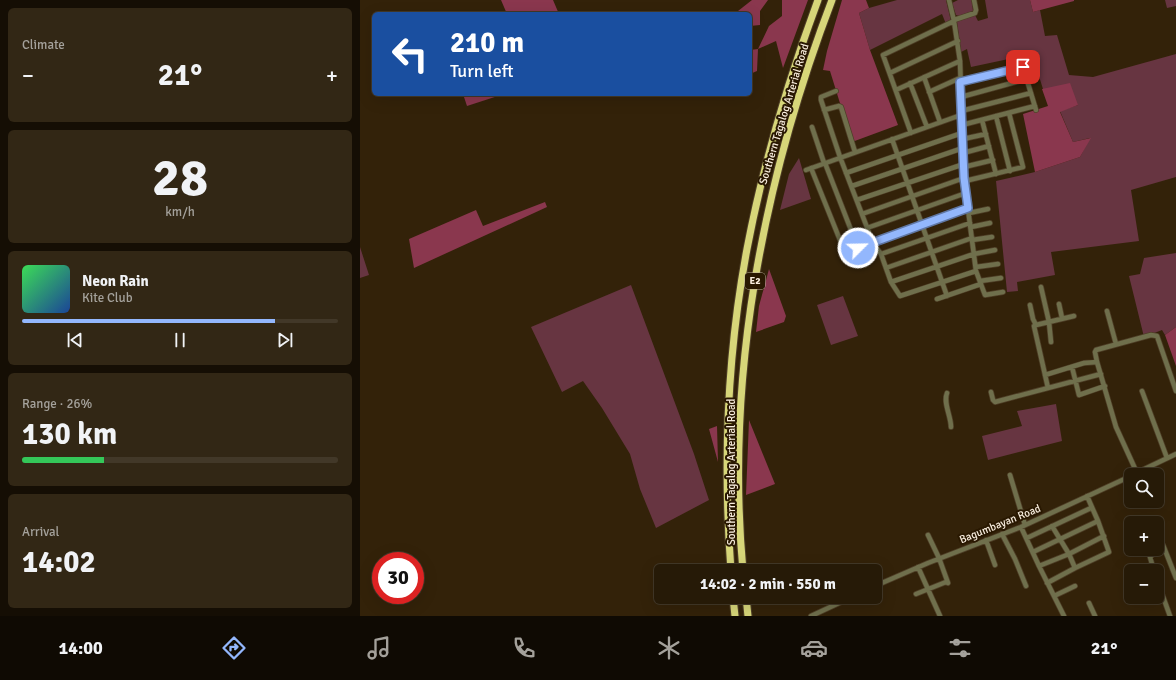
<!DOCTYPE html>
<html lang="en">
<head>
<meta charset="utf-8">
<style>
  :root { --surface:#261a07; --page:#322715; --text:#f1f3f6; --muted:#a4a19b; --line:#423828; --accent:#93b7fd }
  body { margin:0; font-family:Signika,sans-serif; background:var(--page); color:var(--text); height:100vh; display:flex; flex-direction:column; font-size:15px; white-space:nowrap }
  * { box-sizing:border-box; margin:0 }
  p { font-size:13px; color:var(--muted) }
  .icon { flex:none; width:22px; height:22px; fill:none; stroke:currentColor; stroke-width:2; stroke-linecap:round; stroke-linejoin:round }
  .map { position:relative; flex:1; overflow:hidden }
  .sheet { display:flex; flex-direction:column; gap:8px; padding:8px; background:#150e04; width:360px }
  .sheet>* { flex:none }
  .hud { position:absolute; left:12px; top:12px; width:380px; height:84px; border-radius:6px; box-shadow:0 4px 16px #0002,0 0 0 1px var(--line); background:#1a4fa0; color:#fff; overflow:hidden }
  .controls { position:absolute; left:764px; top:468px; display:grid; gap:8px }
  .controls a { display:grid; place-items:center; width:40px; height:40px; border-radius:6px; background:var(--surface); box-shadow:0 4px 16px #0002,0 0 0 1px var(--line); font-size:20px }
  .speed { position:absolute; left:12px; top:552px; display:flex; gap:8px; font-size:20px; font-weight:700; text-align:center }
  .speed>* { display:grid; place-content:center; width:52px; height:52px; border-radius:50%; background:var(--surface); box-shadow:0 4px 16px #0002,0 0 0 1px var(--line); line-height:1 }
  .speed .limit { border:6px solid #d22; background:#fff; color:#111 }
  .pin { position:absolute; display:grid; place-items:center; width:34px; height:34px; color:#fff; margin:-17px; border-radius:8px; box-shadow:0 2px 6px #0006 }
  .me { position:absolute; width:44px; margin:-22px; rotate:67deg; stroke-linejoin:round; filter:drop-shadow(0 0 3px #0008) }
  .turn { display:flex; align-items:center; gap:14px; height:84px; padding:0 12px; font-size:18px }
  .turn .icon { width:52px; height:52px; stroke-width:2.5 }
  .turn b { display:block; font-size:28px; line-height:34px }
  .big { font-size:30px; font-weight:700; line-height:1.1 }
  .sheet .card { flex:1; display:flex; flex-direction:column; justify-content:center; gap:6px; min-width:0; padding:0 14px; border-radius:6px; background:var(--page) }
  .sheet .dial { align-items:center; gap:0 }
  .dial b { font-size:52px; line-height:1 }
  .song { display:flex; align-items:center; gap:12px }
  .cover { width:48px; height:48px; border-radius:6px; background:linear-gradient(135deg,hsl(130 70% 55%),hsl(220 70% 35%)) }
  .played { height:4px; border-radius:2px; background:linear-gradient(90deg,var(--accent) 80%,var(--line) 80%) }
  .keys { display:flex; justify-content:space-around; direction:ltr }
  .heat { display:flex; justify-content:space-between; align-items:center; font-size:22px; direction:ltr }
  .charge { height:6px; border-radius:3px; background:linear-gradient(90deg,#34c759 26%,var(--line) 0) }
  .trip { position:absolute; left:294px; top:564px; width:228px; height:40px; border-radius:6px; background:var(--surface); box-shadow:0 4px 16px #0002,0 0 0 1px var(--line); font-weight:700; line-height:40px; text-align:center }
  .menu { display:flex; height:64px; justify-content:space-around; align-items:center; background:#0f0a03; color:var(--muted) }
  .menu .icon { width:28px; height:28px }
  .menu .current { color:var(--accent) }
  .menu b { font-size:18px; color:var(--text) }
  main { display:flex; flex:1; min-height:0 }
  .map>svg:first-child { display:block }
  .green { fill:#673541 }
  .forest { fill:#8a374e }
  .lines { fill:none; stroke-linecap:round; stroke-linejoin:round }
  .minor-casing { stroke:#4f3f27; stroke-width:6 }
  .highway-casing { stroke:#4f3f27; stroke-width:9 }
  .minor { stroke:#6f6f4c; stroke-width:4.5 }
  .highway { stroke:#d7d679; stroke-width:7 }
  .route-casing { stroke:#6077a4; stroke-width:10 }
  .route { stroke:#93b7fd; stroke-width:7 }
  .labels { text-anchor:middle; dominant-baseline:central; stroke-width:4; stroke-linejoin:round; paint-order:stroke }
  .shield { fill:#291801; stroke:#bbae9c; stroke-width:1 }
  .shield-label { font-size:10px; font-weight:bold; fill:#f9eedf }
  .street-label { font-size:11px; fill:#f9eedf; stroke:#291801 }
</style>
</head>
<body>
<main>
<section class="sheet">
<div class="card"><p>Climate</p>
<div class="heat"><a>−</a><b class="big">21°</b><a>+</a></div>
</div>
<div class="card dial"><b>28</b><p>km/h</p></div>
<div class="card">
<div class="song"><i class="cover"></i><div><b>Neon Rain</b><p>Kite Club</p></div></div>
<div class="played"></div>
<div class="keys"><svg class="icon" aria-label="previous" viewBox="0 0 24 24"><path d="M18 5L8 12l10 7zM5 5v14"/></svg><svg class="icon" aria-label="pause" viewBox="0 0 24 24"><path d="M8 5v14M16 5v14"/></svg><svg class="icon" aria-label="next" viewBox="0 0 24 24"><path d="M6 5l10 7-10 7zM19 5v14"/></svg></div>
</div>
<div class="card"><p>Range · 26%</p><b class="big">130 km</b><div class="charge"></div></div>
<div class="card"><p>Arrival</p><b class="big">14:02</b></div>
</section>
<div class="map">
<svg width="816" height="616" viewBox="0 0 816 616">
  <rect width="100%" height="100%" fill="#332209"/>
  <path class="green" d="M537 0H586L591 21 586 24 582 14 510 50 499 13 509 8Z
    M598 0H612L613 11 599 16 596 15 592 3Z
    M625 0H670L673 12 680 10 685 36 697 35 709 75 733 77 816 54V177L771 190 779 241 691 252 695 275 657 282 658 291 647 292 636 181 675 172 720 157 730 138 713 142 700 111 718 105 683 89 672 54 611 67 607 49 601 52 597 22 598 20 615 15 618 21 628 18Z
    M805 0H816V6L807 8Z
    M439 158 451 199 420 210 429 174Z
    M0 247 9 275 0 278Z
    M816 253V327L805 335 802 330 784 337 769 276 780 274 784 258Z
    M271 285 334 454 349 500 296 528 280 489 270 454 242 408 223 381 202 392 171 327Z
    M483 296 498 336 471 345 457 305Z
    M696 404 702 441 628 460 622 436 662 426 657 411Z"/>
  <path class="forest" d="M141 0H193L199 14H147Z
    M392 0H408L400 11V25L390 26V14H380L378 11Z
    M422 0H448L423 68 416 41 398 49 397 71 390 74V50L398 49 409 26 422 16Z
    M482 0H506L509 8 499 13 510 50 538 125 492 142 470 71 463 70 467 51Z
    M670 0H714V1L673 12Z
    M710 83 718 105 700 112 713 142 731 138 720 157 675 172 663 114 688 106 682 89Z
    M103 94H144L107 106Z
    M185 202 187 207 54 268 49 239 116 210 123 226Z
    M409 269 426 316 424 322 396 332 399 306Z
    M816 327V366L805 335Z
    M389 420 415 484 386 495Z
    M357 426 358 462 349 429Z"/>
  <g class="lines">
    <g class="minor-casing">
      <path id="minor" d="M589 0 594 21
        M594 20 615 13 616 10 614 0
        M530 73 598 41
        M564 77 580 122
        M600 82 663 67 676 110
        M550 83 567 127
        M536 90 600 61
        M476 91 461 97V100L480 157 513 243 521 254 531 282 540 296 616 271
        M569 92 600 78
        M601 97 667 79
        M464 110 479 106 481 107 495 152
        M601 111 671 93
        M636 116 650 171
        M622 120 636 174
        M602 125 675 106
        M452 127 464 163
        M551 133 523 55 594 21 600 61 604 178 616 271 625 295 643 292
        M532 139 587 296
        M603 139 626 134
        M603 153 629 146
        M465 163 498 248
        M604 167 633 160
        M451 168 484 250 486 251 513 243
        M446 170 601 115
        M486 173 602 133
        M605 181 663 167 649 113
        M492 186 603 148
        M497 200 604 164
        M609 213 628 209
        M502 214 604 178
        M611 227 630 223
        M507 228 606 193
        M612 240 632 237
        M513 241 608 208
        M521 254 610 223
        M616 267 638 264
        M526 268 612 238
        M620 281 641 278
        M531 282 614 254 635 250
        M681 287 689 322 691 342
        M577 299 621 284
        M699 304 702 318
        M670 305 673 319 676 325
        M747 311 756 344
        M712 367 719 395 745 386
        M685 375 724 363 737 362
        M688 388 674 326 676 325 714 316
        M782 391 807 458
        M631 392 633 400 635 402 741 374
        M587 393C583 403 591 416 591 427
        M776 473 816 454
        M777 473 756 427 737 362 735 352 736 350 791 335 797 336 816 391
        M650 475 665 525
        M692 526 709 554 715 568
        M661 527 679 566 704 616
        M642 534 655 559 666 586
        M667 538 731 508
        M626 540 635 565
        M673 552 738 521
        M679 566 709 554 744 536
        M558 567 580 616
        M794 571 790 557 803 545 816 578
        M797 580 810 616
        M687 583 715 568 749 552 738 521 727 496
        M515 586 568 563 661 527 771 476
        M556 594 586 582 588 583 579 558 568 535
        M694 596 715 586
        M729 603 735 616
        M451 616 492 597"/>
    </g>
    <g class="highway-casing">
      <path id="highway" d="M371 571C363 464 367 355 387 249 403 165 428 81 458 0
        M383 571C365 377 403 181 472 0
        M373 597 375 616
        M386 597 388 616"/>
    </g>
    <use href="#minor" class="minor"/>
    <use href="#highway" class="highway"/>
  </g>
  <g class="lines">
    <g class="route-casing">
      <path id="route" d="M498 248 608 208 604 178 600 82 663 67"/>
    </g>
    <use href="#route" class="route"/>
  </g>
  <g class="labels">
    <rect class="shield" x="385" y="273" width="20" height="16" rx="3"/>
    <g class="shield-label">
      <text x="395" y="281">E2</text>
    </g>
    <g class="street-label">
      <text transform="translate(424 114) rotate(-73)">Southern Tagalog Arterial Road</text>
      <text transform="translate(371 472) rotate(-90)">Southern Tagalog Arterial Road</text>
      <text transform="translate(640 524) rotate(-22)">Bagumbayan Road</text>
    </g>
  </g>
</svg>
<div class="controls">
<a><svg class="icon" aria-label="search" viewBox="0 0 24 24"><circle cx="10" cy="10" r="6"/><path d="M15 15l6 6"/></svg></a>
<a>+</a>
<a>−</a>
</div>
<div class="speed"><div class="limit">30</div></div>
<div class="pin" style="left:663px;top:67px;background:#d93025"><svg class="icon" aria-label="arrive" viewBox="0 0 24 24"><path d="M6 21V4h12l-3 4 3 4H6"/></svg></div>
<svg class="me" style="left:498px;top:248px" viewBox="-20 -20 40 40"><circle r="17" fill="#93b7fd" stroke="#fff" stroke-width="3"/><path d="M0-11L8 9 0 5-8 9z" fill="#fff"/></svg>
<div class="trip">14:02 · 2 min · 550 m</div>
<div class="hud">
<div class="turn"><svg class="icon" aria-label="left" viewBox="0 0 24 24"><path d="M17 20v-9H6M10 6l-5 5 5 5"/></svg><div><b>210 m</b>Turn left</div></div>
</div>
</div>
</main>
<nav class="menu">
<b>14:00</b>
<svg class="icon current" aria-label="directions" viewBox="0 0 24 24"><path d="M12 3l9 9-9 9-9-9zM9 14v-3h6M13 9l2 2-2 2"/></svg>
<svg class="icon" aria-label="music" viewBox="0 0 24 24"><path d="M9 18V5l10-2v13"/><circle cx="6" cy="18" r="3"/><circle cx="16" cy="16" r="3"/></svg>
<svg class="icon" aria-label="phone" viewBox="0 0 24 24"><path d="M5 4h4l2 5-3 2q2 4 5 5l2-3 5 2v4C11 20 4 13 5 4z"/></svg>
<svg class="icon" aria-label="climate" viewBox="0 0 24 24"><path d="M12 3v18M4 7l16 10M4 17L20 7"/></svg>
<svg class="icon" aria-label="car" viewBox="0 0 24 24"><path d="M5 17H2v-5l4-1 3-4h7l3 4 3 1v5h-3M9 17h6M6 11h13"/><circle cx="7" cy="17" r="2"/><circle cx="17" cy="17" r="2"/></svg>
<svg class="icon" aria-label="filters" viewBox="0 0 24 24"><path d="M4 7h16M4 17h16"/><circle cx="9" cy="7" r="2"/><circle cx="15" cy="17" r="2"/></svg>
<b>21°</b>
</nav>
</body>
</html>
